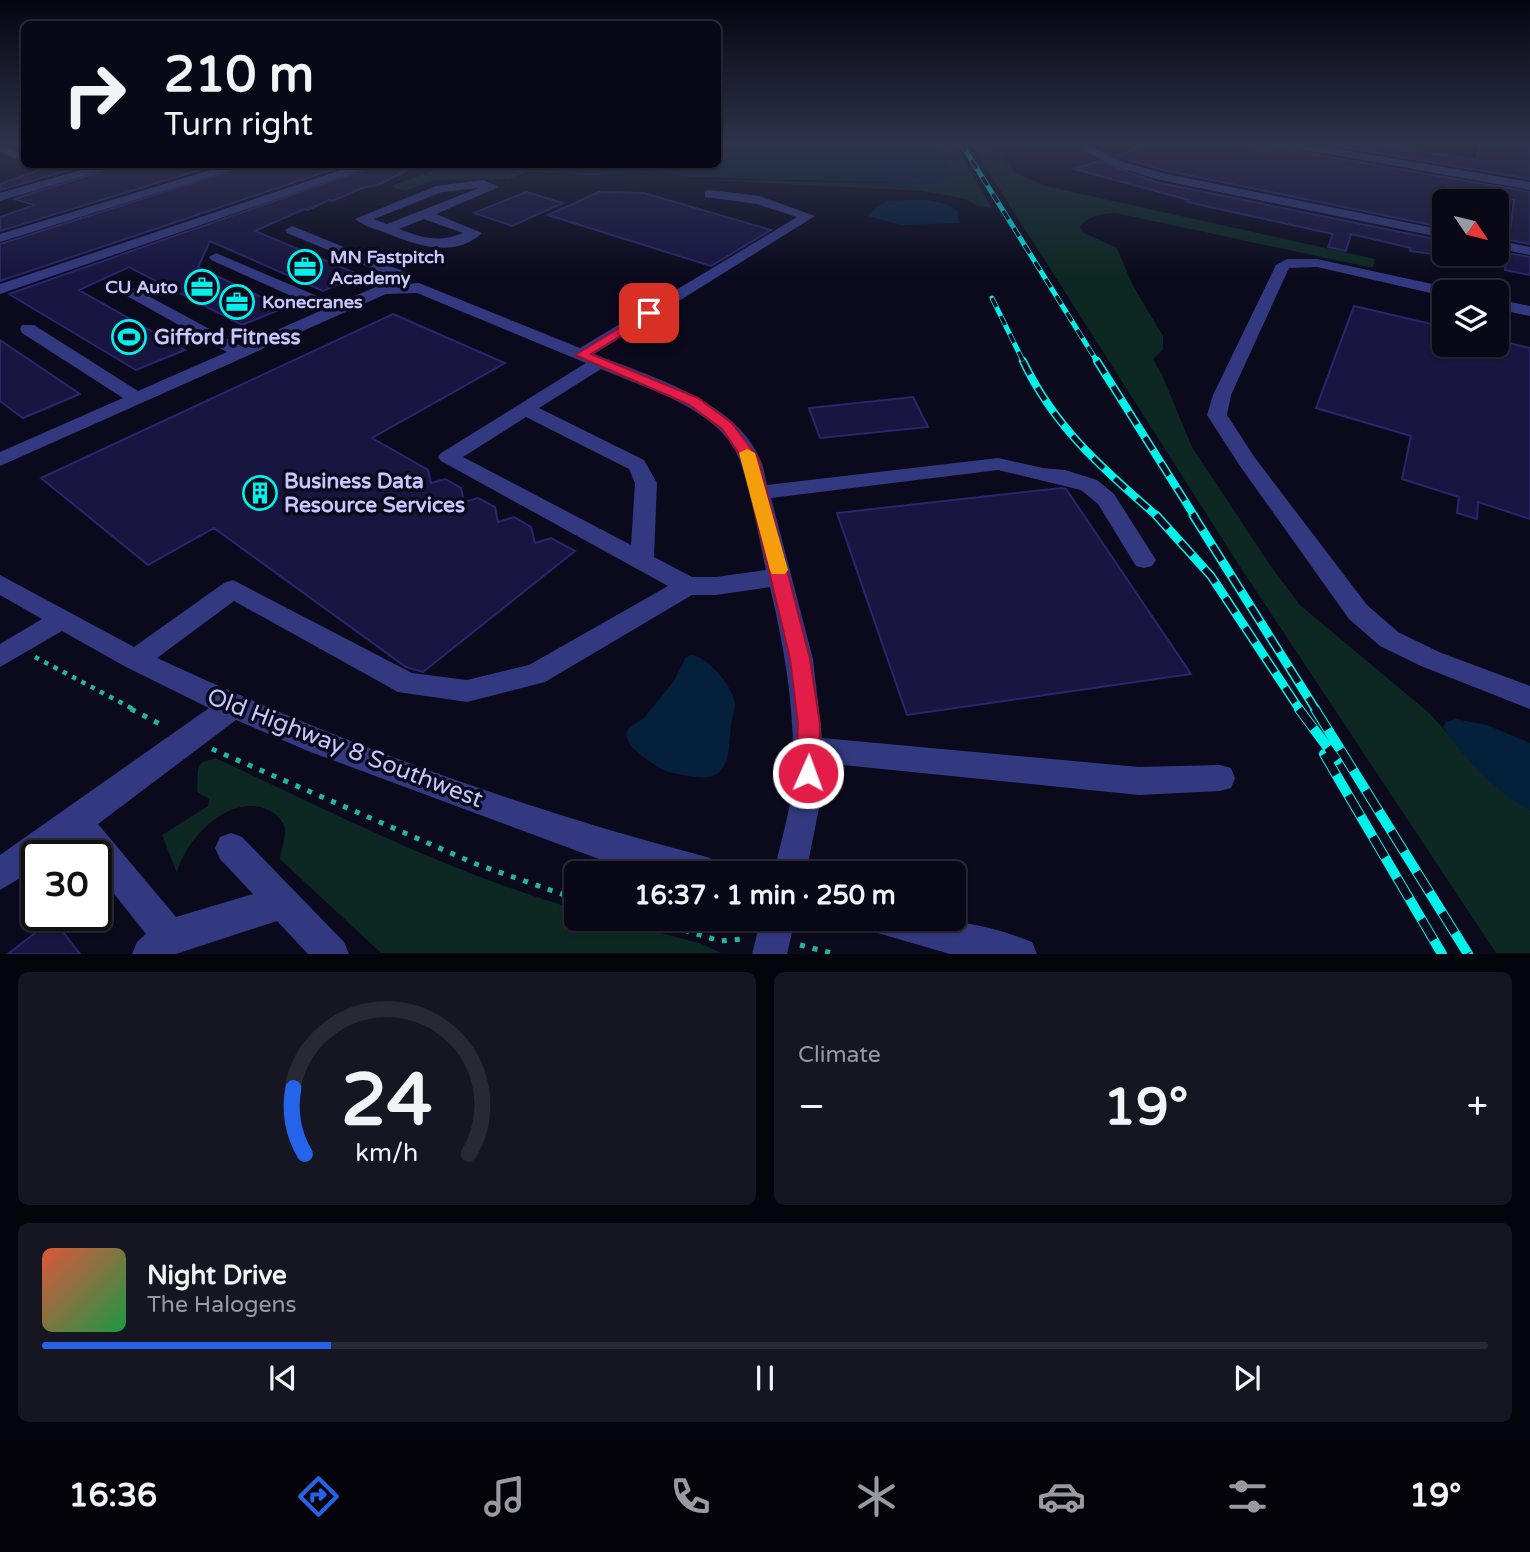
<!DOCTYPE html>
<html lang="en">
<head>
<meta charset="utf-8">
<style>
  :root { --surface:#080816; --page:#161623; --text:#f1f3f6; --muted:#989aa1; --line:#292935; --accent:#2563eb }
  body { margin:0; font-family:"Varela Round",sans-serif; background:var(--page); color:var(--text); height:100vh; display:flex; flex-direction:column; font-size:26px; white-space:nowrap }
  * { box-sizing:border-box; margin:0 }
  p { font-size:23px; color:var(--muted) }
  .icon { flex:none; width:38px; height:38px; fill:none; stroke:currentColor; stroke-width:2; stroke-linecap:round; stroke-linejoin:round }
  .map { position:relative; height:954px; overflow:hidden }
  .panel { display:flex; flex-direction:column; gap:18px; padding:18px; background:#04040c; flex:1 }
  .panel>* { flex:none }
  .banner { position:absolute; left:21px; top:21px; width:700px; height:147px; border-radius:10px; box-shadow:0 2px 5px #0004,0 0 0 2px var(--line); background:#080816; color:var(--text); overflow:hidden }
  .needle { width:46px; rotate:125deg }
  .controls { position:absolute; left:1432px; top:189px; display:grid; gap:14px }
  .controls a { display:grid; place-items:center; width:77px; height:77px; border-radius:10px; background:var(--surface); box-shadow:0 2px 5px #0004,0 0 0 2px var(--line); font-size:35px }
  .speed { position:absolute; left:21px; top:840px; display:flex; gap:14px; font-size:35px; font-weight:700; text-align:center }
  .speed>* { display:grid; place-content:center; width:91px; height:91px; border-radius:50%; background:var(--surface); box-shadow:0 2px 5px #0004,0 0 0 2px var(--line); line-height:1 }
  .speed .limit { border:4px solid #111; border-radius:10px; background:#fff; color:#111 }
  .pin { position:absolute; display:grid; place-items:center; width:60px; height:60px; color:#fff; margin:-30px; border-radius:14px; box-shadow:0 4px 10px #0006 }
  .me { position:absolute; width:77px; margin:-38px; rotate:2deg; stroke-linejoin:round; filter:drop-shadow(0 0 5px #0008) }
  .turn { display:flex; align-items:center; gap:24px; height:147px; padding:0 28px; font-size:32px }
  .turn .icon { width:91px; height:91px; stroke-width:2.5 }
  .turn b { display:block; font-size:49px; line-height:60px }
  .big { font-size:52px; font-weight:800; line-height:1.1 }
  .panel .widget { flex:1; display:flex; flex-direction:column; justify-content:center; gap:10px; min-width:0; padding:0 24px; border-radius:10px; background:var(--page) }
  .panel .dial { align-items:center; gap:0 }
  .dial svg { height:182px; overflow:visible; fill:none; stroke:var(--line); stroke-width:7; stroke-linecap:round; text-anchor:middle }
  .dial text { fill:var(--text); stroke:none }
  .song { display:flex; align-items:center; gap:21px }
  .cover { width:84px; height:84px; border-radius:10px; background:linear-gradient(135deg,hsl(10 70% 55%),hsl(140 70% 35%)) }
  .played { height:7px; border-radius:4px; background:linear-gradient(90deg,var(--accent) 20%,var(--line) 20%) }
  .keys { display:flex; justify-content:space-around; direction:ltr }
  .heat { display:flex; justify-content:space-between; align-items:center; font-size:38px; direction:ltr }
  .panel .tiles { flex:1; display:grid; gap:18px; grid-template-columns:1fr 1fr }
  .widget:last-child { grid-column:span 2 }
  .trip { position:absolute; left:564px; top:861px; width:402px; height:70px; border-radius:10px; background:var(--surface); box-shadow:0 2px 5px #0004,0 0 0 2px var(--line); font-weight:800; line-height:70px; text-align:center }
  .tabs { display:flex; height:112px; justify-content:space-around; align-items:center; background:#030309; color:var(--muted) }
  .tabs .icon { width:49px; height:49px }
  .tabs .current { color:var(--accent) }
  .tabs b { font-size:32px; color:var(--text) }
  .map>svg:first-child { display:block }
  .green { fill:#0d2823 }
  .water { fill:#05203b }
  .building { fill:#181540; stroke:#2a256d; stroke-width:2 }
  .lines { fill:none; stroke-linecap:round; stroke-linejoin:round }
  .path-far1 { stroke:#24b59a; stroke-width:4.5; stroke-dasharray:4.5 6; stroke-linecap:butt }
  .path { stroke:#24b59a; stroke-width:5; stroke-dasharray:5 8; stroke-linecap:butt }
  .minor { fill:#323980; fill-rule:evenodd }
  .rail-far3-casing { stroke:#00f2eb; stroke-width:5 }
  .rail-far2-casing { stroke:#00f2eb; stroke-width:8 }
  .rail-far1-casing { stroke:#00f2eb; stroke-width:9 }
  .rail-casing { stroke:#00f2eb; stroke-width:10 }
  .rail-far3 { stroke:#0b0a1d; stroke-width:3.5; stroke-dasharray:10; stroke-linecap:butt }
  .rail-far2 { stroke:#0b0a1d; stroke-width:5; stroke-dasharray:15; stroke-linecap:butt }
  .rail-far1 { stroke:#0b0a1d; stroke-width:6; stroke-dasharray:18; stroke-linecap:butt }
  .rail { stroke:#0b0a1d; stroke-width:8; stroke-dasharray:24; stroke-linecap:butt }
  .route { fill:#e11d48; stroke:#92132f; stroke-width:2 }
  .slow { fill:#f59e0b }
  .labels { text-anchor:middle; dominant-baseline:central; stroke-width:7; stroke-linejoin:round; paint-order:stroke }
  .far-poi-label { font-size:18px; font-weight:bold; fill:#c7c7ff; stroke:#0b0a1d; text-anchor:start }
  .poi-label { font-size:21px; font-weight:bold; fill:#c7c7ff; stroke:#0b0a1d; text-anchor:start }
  .near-street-label { font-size:24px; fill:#c7c7ff; stroke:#0b0a1d }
</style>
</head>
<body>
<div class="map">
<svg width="1530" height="954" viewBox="0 0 1530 954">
  <rect width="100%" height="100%" fill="#0b0a1d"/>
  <path class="green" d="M928 143H954L992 208 977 206 966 199 922 191 688 179 930 184 945 156 937 146Z
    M970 143H989L1017 174 1050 187 1375 259 1373 267H1368L1116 213C1103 213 1087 216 1080 227L1084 233 1117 248 1132 284 1163 336V349L1153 359 1162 375 1192 447 1272 568 1300 605 1429 713 1495 785 1530 810V953H1496L1237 562Z
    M451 165H536L567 173 526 172 509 179 434 180 405 191 390 186Z
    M215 758C332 812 451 874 576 909V919H609L702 944 721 953H381L280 859C281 850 285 840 285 832 285 824 280 818 275 814 236 786 185 837 177 873L162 835 208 806 209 799 197 792 198 770 201 763Z"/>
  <path class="water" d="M718 143H928L937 146 953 173 942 182 930 184 688 177C639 164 583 187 536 165L718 164Z
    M888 201C907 200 942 196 957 211L959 223 901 225 868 216 874 209Z
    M691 655C708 657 734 687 735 705 735 711 731 719 731 726 729 740 731 767 715 775 708 779 696 777 689 776 678 774 667 773 658 767 645 758 629 750 626 734L629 728 644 718 674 681 686 657Z
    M1456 719 1487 725 1530 743V810C1496 793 1464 758 1443 727L1446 722Z"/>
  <path class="building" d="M1139 143H1230L1272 151 1273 143H1276L1284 149 1530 192V244L1509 240 1514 200 1446 187 1437 226 1163 170 1115 156 1138 148Z
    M1319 143H1362L1477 160 1481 143 1530 144V179Z
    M1099 161 1155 182 1435 239 1432 254 1410 251 1411 248 1351 234 1346 251 1328 247 1333 234 1187 202 1189 200 1074 169Z
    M56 164H91L0 190V184Z
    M125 164H219L0 231V217L34 205 14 199Z
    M252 164H349L0 281V244Z
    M380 164H419L378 185 362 188 333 201 329 200 308 210 304 209 255 231 360 275 323 291 210 241 198 267 284 308 242 325 129 267 79 290 185 350 136 370 9 294Z
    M526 192 563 203 512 226 474 213Z
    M599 192 644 193 771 230 711 266 548 215Z
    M1507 253 1530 257V275L1505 270Z
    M1354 306 1444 327V345H1496V340L1530 348V519L1478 502 1477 519 1457 513 1459 497 1402 479 1411 436 1316 408Z
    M393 314 505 363 372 438 428 470 431 483 445 479 461 488 464 502 478 498 495 507 498 522 514 517 531 527 535 543 551 538 575 551 423 672 406 667 214 528 148 565 41 478Z
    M0 340 80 394 23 418 0 401Z
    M913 397 928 427 820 438 809 408Z
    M1061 488 1066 489 1191 674 907 715 837 513Z
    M53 919 80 954H8Z"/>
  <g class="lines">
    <path class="path-far1" d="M35 657 135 710"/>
    <path class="path" d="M131 709 164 726
      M212 749 476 864 576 899
      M647 919 720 941 744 939
      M800 945 835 954"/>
    <path class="minor" d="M1068 143H1083L1120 161 1162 173 1444 230V238L1156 179 1112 165Z
      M1278 143H1303L1530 182V190L1284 146Z
      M0 145 24 155V162L0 152Z
      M102 164H123L0 201V193Z
      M230 164H250L0 242V234Z
      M359 164H378L0 294V284Z
      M483 180 499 187 436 214 482 233C454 259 416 245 386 233 376 229 363 226 355 219L436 186ZM479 188 387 224 374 219 442 192ZM424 219 463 233C438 243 423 238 399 229Z
      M709 190 759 196 815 216 594 354C649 376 735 400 760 459 764 467 765 477 767 485L998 458 1043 468 1065 470 1097 480 1114 494 1156 560 1152 566 1144 568 1136 566 1098 504 1081 490 998 470 771 498 813 659 822 738 1139 767 1220 765 1231 768 1235 778 1231 788 1220 791 1139 795 823 763 821 798 806 873H774C779 847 788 821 791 795 798 724 786 656 770 587L716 595H692L545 682 467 702 398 692 234 601 157 658C334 740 518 808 707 857L719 862 723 873H650L599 859 308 751 236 720 98 824 176 917 253 894 220 859 215 848 220 837 231 833 242 837 344 942 349 954H308L277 921 176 954H132L137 942 146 934 96 871V856H84L73 842 54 856H37V868L0 890V855L209 708 126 667 62 631 0 667V644L42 619 0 595V575L134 647 224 583 233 580 412 673 467 680 529 665 668 586 441 461 438 457 441 453 586 363 417 293 386 294 0 466V452L123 398 22 333 20 329 22 325H34L138 391 227 352 118 291 115 288 118 285H128L241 346 322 310 211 260 209 257 216 253 336 304 378 286 419 283 580 348 797 217 757 204 705 197V191ZM601 369C645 388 723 410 740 461 752 496 758 534 766 570L716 577H692L654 557 657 483 644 460 539 408ZM526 417 629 469 635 483 631 545 463 457Z
      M292 226 410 274 413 277 405 282 400 280 287 233 285 230Z
      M1496 240 1530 247V255L1496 248Z
      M1287 259H1317L1446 287 1454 292H1444V296L1317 267 1289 268 1231 395 1227 415 1255 458 1367 605 1398 632 1439 652 1530 686V709L1421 666 1380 646 1349 619 1240 466 1207 415 1213 395 1276 265Z
      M1496 299 1530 306V316L1496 309Z
      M761 919H795L787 954H752Z
      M866 919C922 916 979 920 1032 942L1037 954H950L871 931Z"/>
    <g class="rail-far3-casing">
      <path id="rail-far3" d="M961 143 1098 363
        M992 298 1024 363"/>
    </g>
    <g class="rail-far2-casing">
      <path id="rail-far2" d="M1023 361C1055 428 1103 469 1158 517
        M1097 361 1195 517"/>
    </g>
    <g class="rail-far1-casing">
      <path id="rail-far1" d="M1156 515 1211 576 1300 710
        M1193 515 1316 710"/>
    </g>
    <g class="rail-casing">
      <path id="rail" d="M1299 709 1337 760
        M1315 709 1468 954
        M1324 754 1442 954"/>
    </g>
    <use href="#rail-far3" class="rail-far3"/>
    <use href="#rail-far2" class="rail-far2"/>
    <use href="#rail-far1" class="rail-far1"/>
    <use href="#rail" class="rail"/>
  </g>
  <linearGradient id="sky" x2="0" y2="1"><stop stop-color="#060610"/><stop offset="0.52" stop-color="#2e334c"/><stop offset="1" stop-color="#2e334c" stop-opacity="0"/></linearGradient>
  <rect width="1530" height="277" fill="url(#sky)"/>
  <path class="route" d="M649 310 654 311V316L591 354 698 398 732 423 758 458 810 659 820 724 819 773 816 780 808 783 800 780 796 773 798 724 790 659 742 458 722 429 688 404 575 355Z"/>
  <path class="slow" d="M747 449 755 453 788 570 785 574H772L770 570 739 453Z"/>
  <defs>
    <g id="office-ring" transform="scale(1.75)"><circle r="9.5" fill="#0b0a1d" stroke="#00f2eb" stroke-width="1.5"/><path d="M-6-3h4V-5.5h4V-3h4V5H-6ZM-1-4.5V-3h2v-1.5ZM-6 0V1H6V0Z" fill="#00f2eb"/></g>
    <g id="stadium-ring" transform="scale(1.75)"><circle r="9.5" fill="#0b0a1d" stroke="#00f2eb" stroke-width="1.5"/><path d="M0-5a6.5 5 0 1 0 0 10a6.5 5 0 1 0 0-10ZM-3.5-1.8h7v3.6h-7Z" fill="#00f2eb"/></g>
    <g id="building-ring" transform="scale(1.75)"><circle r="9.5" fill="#0b0a1d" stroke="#00f2eb" stroke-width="1.5"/><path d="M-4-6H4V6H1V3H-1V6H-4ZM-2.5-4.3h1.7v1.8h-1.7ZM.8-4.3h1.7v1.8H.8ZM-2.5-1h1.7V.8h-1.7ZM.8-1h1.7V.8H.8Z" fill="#00f2eb"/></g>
  </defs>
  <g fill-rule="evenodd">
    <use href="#office-ring" x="305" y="267"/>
    <use href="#office-ring" x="202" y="287"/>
    <use href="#office-ring" x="237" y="302"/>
    <use href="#stadium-ring" x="129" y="337"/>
    <use href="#building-ring" x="260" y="493"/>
  </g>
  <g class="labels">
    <g class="far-poi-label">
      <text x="330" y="257">MN Fastpitch<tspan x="330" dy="21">Academy</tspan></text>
      <text x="178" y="287" text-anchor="end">CU Auto</text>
      <text x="262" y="302">Konecranes</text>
    </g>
    <g class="poi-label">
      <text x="154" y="337">Gifford Fitness</text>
      <text x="284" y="481">Business Data<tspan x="284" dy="24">Resource Services</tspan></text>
    </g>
    <g class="near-street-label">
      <text transform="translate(345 748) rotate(21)">Old Highway 8 Southwest</text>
    </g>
  </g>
</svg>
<div class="controls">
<a><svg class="needle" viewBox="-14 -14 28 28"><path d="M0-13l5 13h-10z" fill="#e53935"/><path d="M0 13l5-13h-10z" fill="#989aa1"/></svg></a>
<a><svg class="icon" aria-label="layers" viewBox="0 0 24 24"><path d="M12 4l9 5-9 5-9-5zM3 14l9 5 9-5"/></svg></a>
</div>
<div class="speed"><div class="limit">30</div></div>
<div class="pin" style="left:649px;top:313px;background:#d93025"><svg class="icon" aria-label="arrive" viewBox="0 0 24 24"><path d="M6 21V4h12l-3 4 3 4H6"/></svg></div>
<svg class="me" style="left:808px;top:773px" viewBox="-20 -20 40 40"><circle r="17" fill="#e11d48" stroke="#fff" stroke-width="3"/><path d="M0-11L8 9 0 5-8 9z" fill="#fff"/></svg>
<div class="trip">16:37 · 1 min · 250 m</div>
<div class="banner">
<div class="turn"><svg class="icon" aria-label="right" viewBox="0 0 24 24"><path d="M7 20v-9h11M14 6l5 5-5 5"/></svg><div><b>210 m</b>Turn right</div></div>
</div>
</div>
<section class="panel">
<div class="tiles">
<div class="widget dial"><svg viewBox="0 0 100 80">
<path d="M14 69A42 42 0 1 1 86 69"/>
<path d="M14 69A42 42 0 0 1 9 40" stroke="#2563eb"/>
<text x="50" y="56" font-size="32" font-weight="700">24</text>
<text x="50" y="72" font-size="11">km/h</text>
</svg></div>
<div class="widget"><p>Climate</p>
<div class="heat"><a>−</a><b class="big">19°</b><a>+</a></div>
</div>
<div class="widget">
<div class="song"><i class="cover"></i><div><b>Night Drive</b><p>The Halogens</p></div></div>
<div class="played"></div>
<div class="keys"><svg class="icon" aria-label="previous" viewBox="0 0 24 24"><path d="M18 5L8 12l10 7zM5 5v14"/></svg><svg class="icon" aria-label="pause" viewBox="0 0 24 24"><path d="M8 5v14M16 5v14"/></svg><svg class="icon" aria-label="next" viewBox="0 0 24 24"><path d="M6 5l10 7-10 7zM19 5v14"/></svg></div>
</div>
</div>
</section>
<nav class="tabs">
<b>16:36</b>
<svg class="icon current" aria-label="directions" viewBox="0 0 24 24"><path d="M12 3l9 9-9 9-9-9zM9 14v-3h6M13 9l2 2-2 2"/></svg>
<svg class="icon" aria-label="music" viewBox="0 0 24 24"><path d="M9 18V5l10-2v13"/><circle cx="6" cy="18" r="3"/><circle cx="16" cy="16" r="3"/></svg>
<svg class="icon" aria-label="phone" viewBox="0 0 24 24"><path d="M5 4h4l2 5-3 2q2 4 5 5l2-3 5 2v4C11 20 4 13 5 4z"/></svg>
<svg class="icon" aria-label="climate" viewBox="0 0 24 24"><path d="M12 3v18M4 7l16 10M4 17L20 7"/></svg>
<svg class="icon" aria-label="car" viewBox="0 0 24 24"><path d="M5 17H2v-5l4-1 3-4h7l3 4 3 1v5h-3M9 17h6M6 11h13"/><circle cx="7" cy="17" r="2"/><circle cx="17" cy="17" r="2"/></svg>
<svg class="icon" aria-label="filters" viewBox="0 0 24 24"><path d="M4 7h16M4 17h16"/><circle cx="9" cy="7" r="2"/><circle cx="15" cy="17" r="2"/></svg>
<b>19°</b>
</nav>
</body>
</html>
